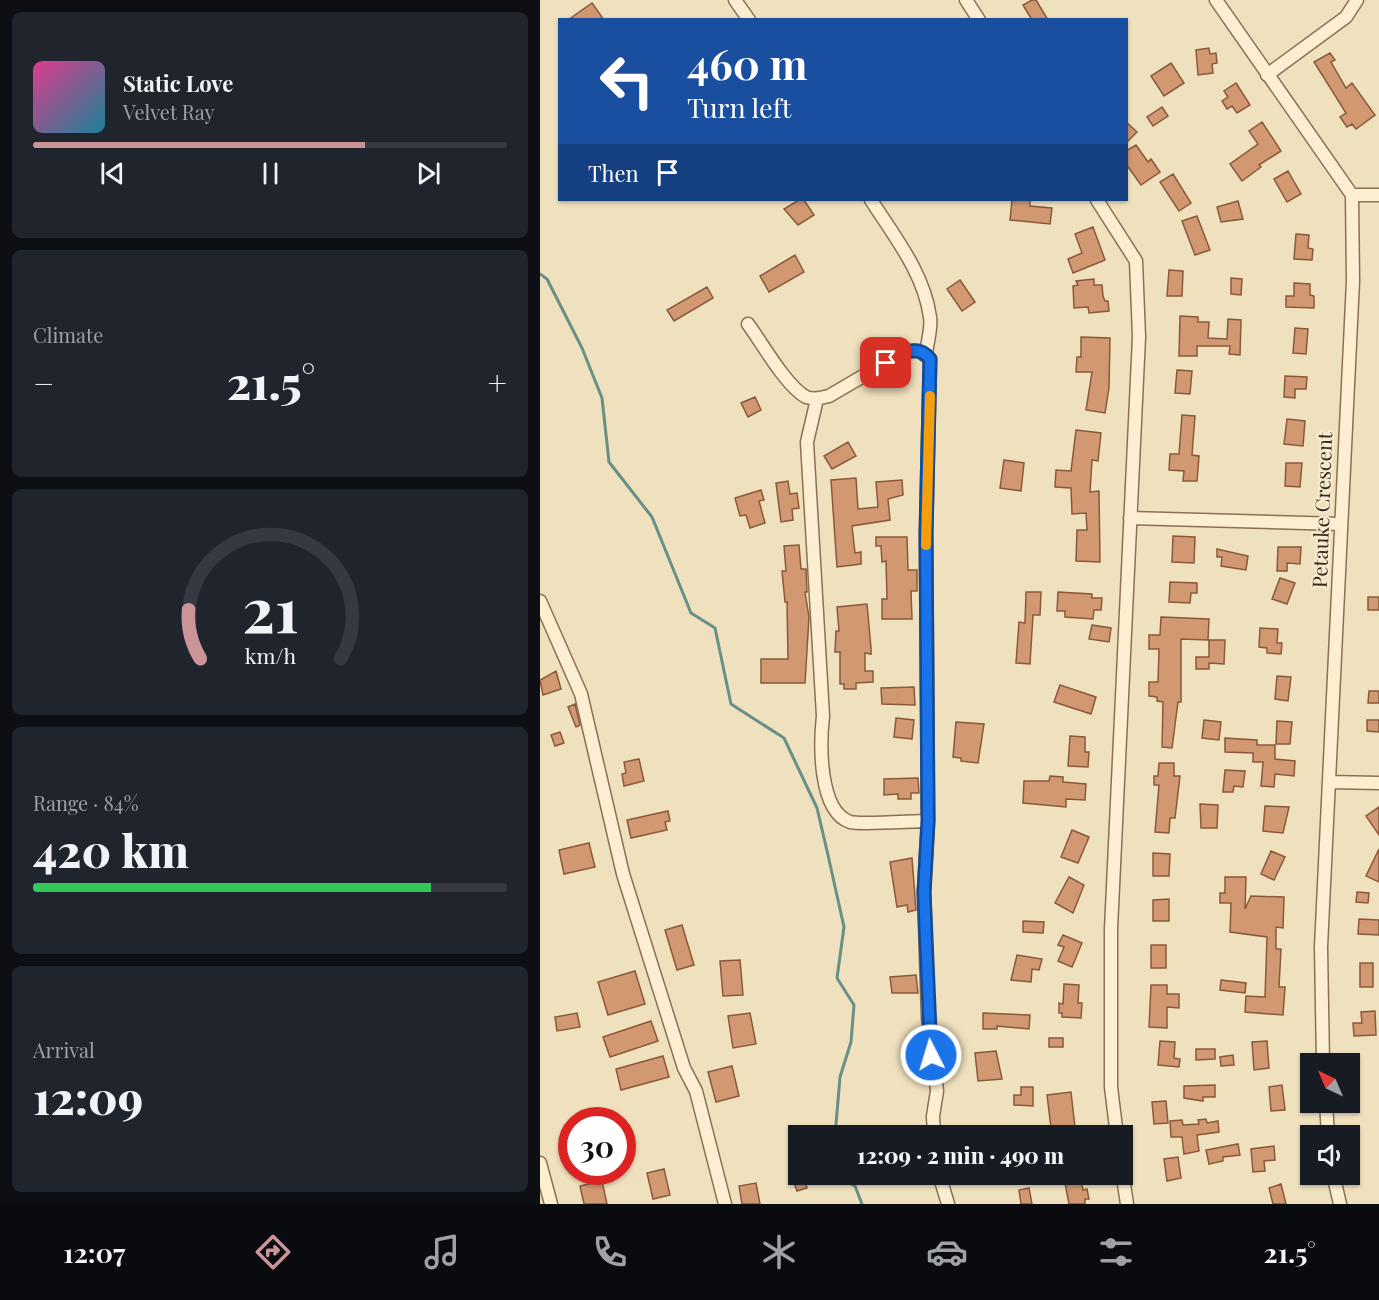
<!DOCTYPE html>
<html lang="en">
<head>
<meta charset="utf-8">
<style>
  :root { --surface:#171b24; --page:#20242c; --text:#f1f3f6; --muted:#9ea1a6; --line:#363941; --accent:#cb9598 }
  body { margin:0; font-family:"Playfair Display",serif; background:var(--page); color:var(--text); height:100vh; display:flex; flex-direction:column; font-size:22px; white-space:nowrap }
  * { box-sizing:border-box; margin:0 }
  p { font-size:20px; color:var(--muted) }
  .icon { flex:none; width:33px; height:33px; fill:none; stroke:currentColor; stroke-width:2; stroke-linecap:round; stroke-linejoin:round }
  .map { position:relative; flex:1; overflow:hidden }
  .side { display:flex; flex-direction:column; gap:12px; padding:12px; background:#0d0f14; width:540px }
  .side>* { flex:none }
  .guide { position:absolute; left:18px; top:18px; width:570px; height:183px; border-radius:0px; box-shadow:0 2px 4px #0004; background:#1a4fa0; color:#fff; overflow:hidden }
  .needle { width:39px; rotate:316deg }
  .fabs { position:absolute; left:760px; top:1053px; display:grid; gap:12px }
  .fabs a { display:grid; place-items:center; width:60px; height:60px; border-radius:0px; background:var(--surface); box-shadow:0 2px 4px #0004; font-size:30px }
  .speed { position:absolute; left:18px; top:1107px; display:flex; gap:12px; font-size:30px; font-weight:700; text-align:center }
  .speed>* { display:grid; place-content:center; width:78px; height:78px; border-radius:50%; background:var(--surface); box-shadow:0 2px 4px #0004; line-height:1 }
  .speed .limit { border:9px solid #d22; background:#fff; color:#111 }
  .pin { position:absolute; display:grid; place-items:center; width:51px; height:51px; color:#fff; margin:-26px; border-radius:12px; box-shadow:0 3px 9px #0006 }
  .me { position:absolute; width:66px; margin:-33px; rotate:355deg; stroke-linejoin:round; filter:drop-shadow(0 0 4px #0008) }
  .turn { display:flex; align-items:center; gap:21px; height:126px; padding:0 30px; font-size:27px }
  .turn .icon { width:78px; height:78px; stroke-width:2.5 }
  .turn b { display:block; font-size:42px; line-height:51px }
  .then { display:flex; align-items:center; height:57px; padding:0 30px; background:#0003; gap:12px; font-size:22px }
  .big { font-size:45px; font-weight:800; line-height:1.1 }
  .side .tile { flex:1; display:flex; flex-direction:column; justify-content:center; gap:9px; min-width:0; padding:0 21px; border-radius:9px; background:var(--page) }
  .side .dial { align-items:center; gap:0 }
  .dial svg { height:156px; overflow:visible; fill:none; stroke:var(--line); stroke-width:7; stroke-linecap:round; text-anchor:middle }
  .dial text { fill:var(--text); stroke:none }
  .song { display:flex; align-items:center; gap:18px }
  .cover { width:72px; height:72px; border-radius:9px; background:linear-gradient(135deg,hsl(330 70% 55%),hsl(190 70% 35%)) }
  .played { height:6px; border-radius:3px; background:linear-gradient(90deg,var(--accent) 70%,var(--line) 70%) }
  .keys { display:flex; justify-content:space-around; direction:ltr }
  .heat { display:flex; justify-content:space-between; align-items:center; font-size:33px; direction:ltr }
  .charge { height:9px; border-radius:4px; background:linear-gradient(90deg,#34c759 84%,var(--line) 0) }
  .trip { position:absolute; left:248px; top:1125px; width:345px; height:60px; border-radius:0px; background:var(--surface); box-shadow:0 2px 4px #0004; font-weight:800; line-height:60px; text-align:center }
  .menu { display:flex; height:96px; justify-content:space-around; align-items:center; background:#090b0e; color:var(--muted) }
  .menu .icon { width:42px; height:42px }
  .menu .on { color:var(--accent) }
  .menu b { font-size:27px; color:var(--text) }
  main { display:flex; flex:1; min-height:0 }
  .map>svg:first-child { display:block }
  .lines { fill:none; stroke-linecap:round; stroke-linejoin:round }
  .stream { stroke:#689086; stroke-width:3 }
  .building { fill:#d19871; stroke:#8a593a; stroke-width:1.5 }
  .street-casing { stroke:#8a7156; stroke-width:15 }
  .street { stroke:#fbeed1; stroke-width:12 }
  .route-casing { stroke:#114b97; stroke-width:15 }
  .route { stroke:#1a73e8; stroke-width:10 }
  .slow { stroke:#f59e0b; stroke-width:10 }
  .labels { text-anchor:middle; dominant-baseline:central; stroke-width:4.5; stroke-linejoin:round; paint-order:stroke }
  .street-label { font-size:20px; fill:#38291b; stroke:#f7ebce }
</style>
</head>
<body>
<main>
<section class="side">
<div class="tile">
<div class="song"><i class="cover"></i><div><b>Static Love</b><p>Velvet Ray</p></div></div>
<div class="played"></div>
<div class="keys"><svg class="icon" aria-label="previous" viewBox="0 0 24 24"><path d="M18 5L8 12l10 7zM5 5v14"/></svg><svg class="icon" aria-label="pause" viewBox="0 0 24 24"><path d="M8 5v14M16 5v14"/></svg><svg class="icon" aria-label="next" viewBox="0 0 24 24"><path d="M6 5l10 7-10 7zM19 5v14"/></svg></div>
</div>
<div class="tile"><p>Climate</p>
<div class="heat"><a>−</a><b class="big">21.5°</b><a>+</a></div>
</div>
<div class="tile dial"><svg viewBox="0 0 100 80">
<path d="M14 69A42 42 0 1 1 86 69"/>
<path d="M14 69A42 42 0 0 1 8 44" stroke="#cb9598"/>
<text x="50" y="56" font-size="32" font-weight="700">21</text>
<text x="50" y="72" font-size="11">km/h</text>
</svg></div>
<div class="tile"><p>Range · 84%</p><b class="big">420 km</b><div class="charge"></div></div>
<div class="tile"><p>Arrival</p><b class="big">12:09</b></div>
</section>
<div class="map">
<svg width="839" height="1204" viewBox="0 0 839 1204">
  <rect width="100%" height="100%" fill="#f0e1be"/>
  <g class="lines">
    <path class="stream" d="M0 274 7 279 42 348 62 398 69 462 112 517 151 613 175 628 191 704 244 738 277 808 288 855 304 927 297 978 314 1005 311 1042 300 1077 295 1136
      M295 1174 315 1186 322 1204"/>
  </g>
  <path class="building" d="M492 0H496L508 20H492L483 5Z
    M52 3 64 20H28Z
    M669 48 670 54 676 53 677 63 672 64 673 73 658 75 656 50Z
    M790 53 795 60 791 62 806 88 812 83 835 115 816 129 812 124 807 127 800 117 806 113 774 62Z
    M631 63 644 83 624 96 611 76Z
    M696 83 710 105 697 113 692 106 687 109 682 101 688 97 684 91Z
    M622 107 628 116 613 126 607 117Z
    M586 122 597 132 586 143Z
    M722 122 741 151 719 165 721 167 702 181 690 164 718 144 709 131Z
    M596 145 608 162 611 159 620 172 601 185 586 164V151Z
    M748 171 761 194 747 202 734 179Z
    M633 174 651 203 639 211 620 182Z
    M259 200H264L274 215 258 225 244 209Z
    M472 200H490V206L512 208 510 224 470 220Z
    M698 201 703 219 681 222 677 207Z
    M657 216 670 250 655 255 642 221Z
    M553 227 565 260 533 273 528 259 542 253 535 234Z
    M756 234 769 235 768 248 773 249 772 260 754 259Z
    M255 255 264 272 229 292 220 276Z
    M629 270 643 271 642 296H627Z
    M691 278 702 279 701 295 691 294Z
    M554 279V285H562L563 296 565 301H568L569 311 549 313 548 307 534 308 533 286 538 285 536 281Z
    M420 280 435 302 422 311 407 289Z
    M754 283 770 284V295L774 296V308L746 307V296H754Z
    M167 287 173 298 134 321 127 310Z
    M640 316 658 317V322H669L668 338 687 339 688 319 701 320 700 355 689 354 690 346H657V356H639Z
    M755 328 768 329 766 354 753 353Z
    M541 337 570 338 569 388 565 413 546 410 552 372H536L537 357H541Z
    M637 370 652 371 650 394 635 393Z
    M745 376 767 377 766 389H755V398L744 397Z
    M215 397 221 410 208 417 201 403Z
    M642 415 655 416 652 455 659 456 657 481H643L644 471 629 470 630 454H639Z
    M747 419 765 421 763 446 744 444Z
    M536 430 561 433 558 461 552 460 550 492 559 491 560 562 536 561 537 530H547L546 513 532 514 531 488 515 487 516 470 531 471Z
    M308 442 316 456 292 469 284 456Z
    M464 460 484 463 481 491 460 488Z
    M746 463H762L760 487 745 486Z
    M316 478 318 509 338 507 336 482 362 480 363 495 348 499 350 520 312 526 315 553 321 552V564L297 567 291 480Z
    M248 481 250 494 257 493 259 508 252 509 253 520 241 522 236 483Z
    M221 490 224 500 219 501 225 523 210 528 206 515 200 516 195 498Z
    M633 536 655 537 654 563 632 562Z
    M336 537H367L368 570H377V591H371L372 619H342V599H347L346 561 342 562 341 546H336Z
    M259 545 261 569H266L267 592H265L269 617 265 683H221V659H248L247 602H245L242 571H246L244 546Z
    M738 547H761L760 564 747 563V571H737Z
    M677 549 708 556 706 570 681 566 682 557H677Z
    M740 578 755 583 747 604 732 599Z
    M630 582 657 583V593H651L650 603 629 602Z
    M486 592H501L500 615H493L490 664 476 663 479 622 485 623Z
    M518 592 552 594V598H562L561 610H554L553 619 525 617V611H517Z
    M828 597H839V610H828Z
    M327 604 331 648V654L325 653V671H333V682L316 683V689H304V684H300V652H295L296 631H299L297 607Z
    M621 617 669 619 668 640 641 639V702H638L632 748 622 747 623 702 617 701V697L609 696V682H618L619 649H609V635H620Z
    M552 625 571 628 569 642 549 639Z
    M720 628 738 629 737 643H742L741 654 727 653V648L719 647Z
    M669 640H685L684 664 669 663V669H656V657H669Z
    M16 671 21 689 3 695 0 680Z
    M737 676 751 677 748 701 735 699Z
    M520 685 556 697 551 714 514 702Z
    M374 687 375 705 342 704 341 688Z
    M829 691H839V703H828Z
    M35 704 40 725 36 727 28 707Z
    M356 718 374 720 372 739 354 737Z
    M664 720 681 722 679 740 662 738Z
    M827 720H839V732L827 731Z
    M737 721 752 722 750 744H736Z
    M416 722 444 724 438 763 421 761V758L413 757Z
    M20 732 24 743 15 746 11 735Z
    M530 736 545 737V752H549L548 767 528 766Z
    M685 738 717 740V745H735V759L755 761 754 776 735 774 734 787 721 786 723 762H713V753L685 752Z
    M99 759 104 781 84 786 82 774 86 773 84 762Z
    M619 763H634V776H640L635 818H630L629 833 615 832 619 785H614V776H618Z
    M685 770 705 771 703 787 694 786 693 792H683Z
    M510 776 523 777V782L546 784 545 800 526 799V807L483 803 484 781H509Z
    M378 778 379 793H371V799H358V794L344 795V779Z
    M660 804 678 805 677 828H661Z
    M725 806 749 807 743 833 723 831Z
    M839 807V835L826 816Z
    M128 811 130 821 125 822 127 830 91 838 87 820Z
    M532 830 549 837 538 863 521 857Z
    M49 843 55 867 24 874 19 850Z
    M839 849V882L826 876Z
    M731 851 745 857 734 880 721 874Z
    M613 853 630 854 629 876H613Z
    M372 858 376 910 368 912 367 905 357 907 350 862Z
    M529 877 544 885 533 913 515 903Z
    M685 877H706L705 909 711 896 744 897 743 928 736 927V949H741L739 987H745L743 1015 705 1012 706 996 725 997 727 937 690 932 691 903H680V893H685Z
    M817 892 829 893 828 903 816 902Z
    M629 899V921H613V900Z
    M819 919 839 920V935L818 934Z
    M483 921 504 922 503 933 483 932Z
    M142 925 154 965 137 970 125 930Z
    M523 935 542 943 532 967 518 961 524 947 518 945Z
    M611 945H626V968H611Z
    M477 955 502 959 499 970 492 969 491 982 471 980Z
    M200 960 203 995 183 996 180 961Z
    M820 963H833V987H820Z
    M95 971 105 1004 68 1015 58 982Z
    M376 975 378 993H352L350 977Z
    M681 980 706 983 705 993 680 990Z
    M524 984 539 985 538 1003H542L541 1018 522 1017V1013H519V1003L523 1004Z
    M611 985H627V994H639V1008L627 1007V1028L609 1027Z
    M835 1011 836 1035 814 1036 813 1023H822L821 1012Z
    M37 1013 40 1027 17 1031 15 1017Z
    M210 1013 216 1044 193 1048 188 1016Z
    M443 1013 490 1015 489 1029 457 1026V1029H443Z
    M111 1021 118 1041 70 1057 63 1037Z
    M509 1038H523V1047H509Z
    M620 1041 635 1042 634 1058 640 1059 639 1067 618 1065Z
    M727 1041 729 1068 714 1070 712 1042Z
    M656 1049H675V1059L656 1060Z
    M456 1051 462 1079 438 1081 435 1053Z
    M693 1055 694 1065 681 1066 680 1057Z
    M123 1056 129 1077 81 1090 76 1069Z
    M192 1066 199 1096 176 1102 168 1072Z
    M675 1085V1097H663V1101L644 1098V1086Z
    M742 1085 745 1110 731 1111 729 1087Z
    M481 1087H493V1106L474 1105V1095H481Z
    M531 1092 536 1136H512L507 1095Z
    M626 1101 628 1123 614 1124 612 1102Z
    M666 1119 667 1123 678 1121 679 1132 657 1135 659 1151 644 1154 642 1137H631L630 1121 642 1120 643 1125 659 1124 658 1120Z
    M698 1144 700 1155 683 1157V1161L669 1164 666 1150Z
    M734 1146 735 1160 724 1161 725 1171 713 1172 711 1149Z
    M638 1157 641 1178 627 1181 624 1159Z
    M124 1169 130 1195 113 1199 107 1173Z
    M251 1174H263L267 1188 257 1191Z
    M541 1180 543 1190 547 1189 549 1199H545V1204H529L525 1183Z
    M62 1181 67 1204H44L40 1186Z
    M216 1183 220 1204H202L199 1186Z
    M741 1184 746 1204H733L729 1188Z
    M489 1188 492 1204H481L479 1190Z"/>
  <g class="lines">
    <g class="street-casing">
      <path id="street" d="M195 0 209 20
        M426 0 439 20
        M676 0 812 195 813 281 781 947 783 1064
        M727 75 806 17 817 0
        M812 195H839
        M331 200C354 236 384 273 390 317 392 328 387 343 386 354
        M557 200 596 261 599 337 571 929V1087L577 1136
        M208 324C222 343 246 386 266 397 274 400 282 398 289 396L366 351H379L390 359 386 534 388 821 384 892 388 1018 397 1091 393 1116 394 1136
        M277 399 267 442 283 716C280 742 278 811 310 822 320 825 373 821 388 821
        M590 518 800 524
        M0 601 41 694 83 874 144 1068 156 1091 185 1204
        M789 782 839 783
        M786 1102 788 1136
        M0 1163 11 1204
        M582 1171 587 1204
        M399 1174 408 1204
        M793 1174 800 1204"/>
    </g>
    <use href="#street" class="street"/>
  </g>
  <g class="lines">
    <g class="route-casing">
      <path id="route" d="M346 363C360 355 377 342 390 359L386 534 388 821 384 892 391 1055"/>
    </g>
    <use href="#route" class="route"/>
    <path class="slow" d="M386 545 390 396"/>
  </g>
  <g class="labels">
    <g class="street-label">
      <text transform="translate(781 510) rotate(-88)">Petauke Crescent</text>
    </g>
  </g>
</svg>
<div class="fabs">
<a><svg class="needle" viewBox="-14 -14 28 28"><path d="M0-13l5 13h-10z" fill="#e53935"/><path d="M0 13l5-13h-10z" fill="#9ea1a6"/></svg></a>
<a><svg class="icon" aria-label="sound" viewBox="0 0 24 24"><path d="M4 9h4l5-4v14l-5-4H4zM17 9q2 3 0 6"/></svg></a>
</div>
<div class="speed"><div class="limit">30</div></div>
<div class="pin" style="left:346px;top:363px;background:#d93025"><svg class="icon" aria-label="arrive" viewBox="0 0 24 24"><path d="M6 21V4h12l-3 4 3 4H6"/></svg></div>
<svg class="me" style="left:391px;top:1055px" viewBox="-20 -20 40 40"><circle r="17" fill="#1a73e8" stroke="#fff" stroke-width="3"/><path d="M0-11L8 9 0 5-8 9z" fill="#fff"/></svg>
<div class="trip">12:09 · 2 min · 490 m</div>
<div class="guide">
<div class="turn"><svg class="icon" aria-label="left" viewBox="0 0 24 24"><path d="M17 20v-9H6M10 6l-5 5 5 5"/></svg><div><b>460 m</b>Turn left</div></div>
<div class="then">Then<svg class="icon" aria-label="arrive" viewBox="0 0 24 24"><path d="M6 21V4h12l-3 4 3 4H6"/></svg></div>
</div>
</div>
</main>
<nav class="menu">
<b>12:07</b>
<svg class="icon on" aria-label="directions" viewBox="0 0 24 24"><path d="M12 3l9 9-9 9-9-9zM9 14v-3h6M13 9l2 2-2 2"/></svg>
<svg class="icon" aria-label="music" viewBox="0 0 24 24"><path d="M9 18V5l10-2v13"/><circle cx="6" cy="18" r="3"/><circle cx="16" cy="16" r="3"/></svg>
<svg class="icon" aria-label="phone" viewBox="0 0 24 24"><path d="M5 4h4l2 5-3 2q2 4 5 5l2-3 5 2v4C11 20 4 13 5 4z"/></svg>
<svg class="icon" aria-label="climate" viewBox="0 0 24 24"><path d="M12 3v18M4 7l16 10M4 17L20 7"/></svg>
<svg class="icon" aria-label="car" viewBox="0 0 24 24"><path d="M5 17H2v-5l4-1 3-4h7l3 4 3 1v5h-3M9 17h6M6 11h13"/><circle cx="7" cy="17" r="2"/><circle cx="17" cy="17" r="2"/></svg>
<svg class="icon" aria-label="filters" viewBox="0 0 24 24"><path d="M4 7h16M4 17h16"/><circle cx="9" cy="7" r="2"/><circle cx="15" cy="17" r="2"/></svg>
<b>21.5°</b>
</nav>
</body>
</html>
